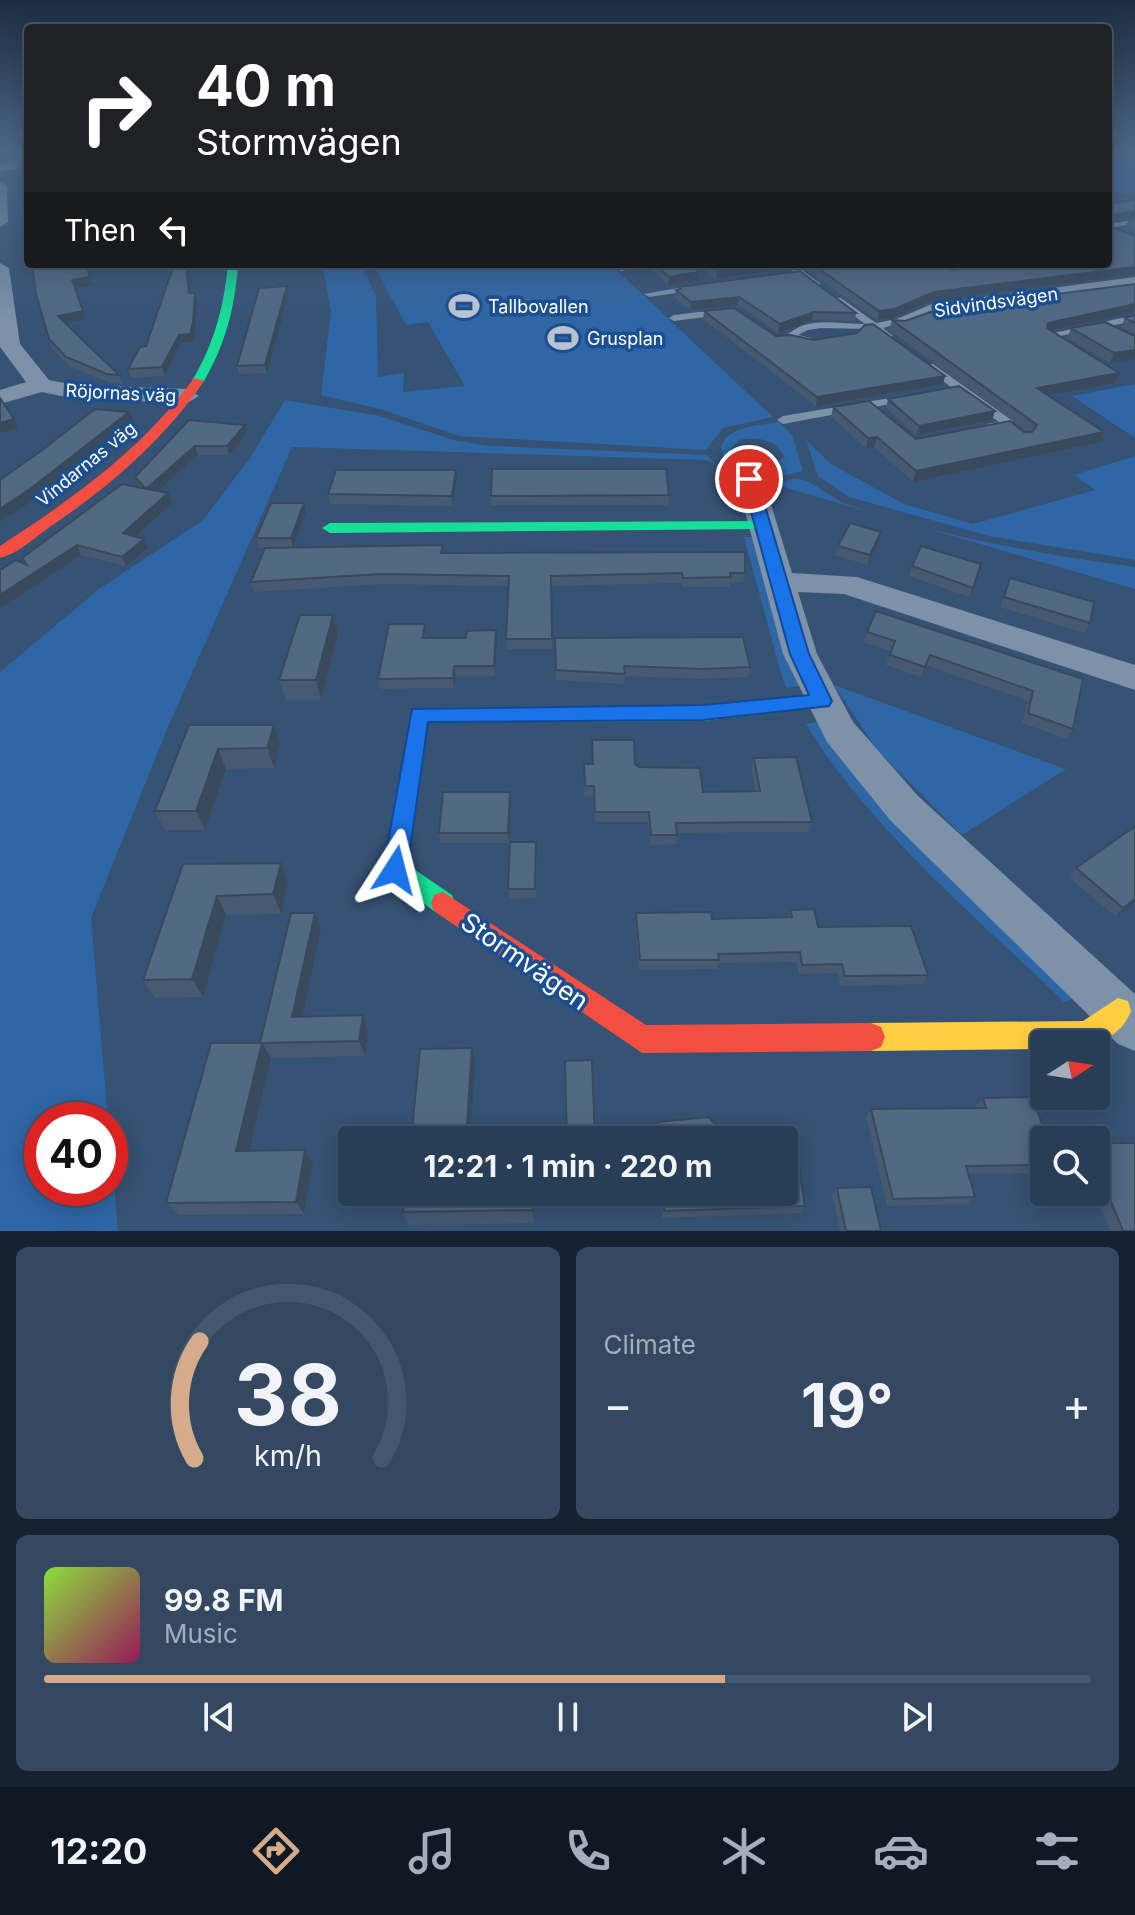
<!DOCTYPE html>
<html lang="en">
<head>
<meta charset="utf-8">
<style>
  :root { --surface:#283e57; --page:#344961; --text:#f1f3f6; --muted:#a5aeba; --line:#44576d; --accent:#d6ab8b }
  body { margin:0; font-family:Inter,sans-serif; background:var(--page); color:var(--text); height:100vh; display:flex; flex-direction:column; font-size:30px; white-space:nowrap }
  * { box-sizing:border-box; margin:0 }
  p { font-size:26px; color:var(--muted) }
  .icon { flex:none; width:44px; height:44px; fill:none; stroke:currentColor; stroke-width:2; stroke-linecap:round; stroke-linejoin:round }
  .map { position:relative; height:1231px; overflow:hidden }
  .drawer { display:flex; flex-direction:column; gap:16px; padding:16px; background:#162230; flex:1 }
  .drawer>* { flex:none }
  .top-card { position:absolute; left:24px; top:24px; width:1088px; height:244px; border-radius:8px; box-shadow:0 4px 20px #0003,0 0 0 2px var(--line); background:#202124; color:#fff; overflow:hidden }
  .needle { width:52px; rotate:78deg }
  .buttons { position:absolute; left:1030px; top:1030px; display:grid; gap:16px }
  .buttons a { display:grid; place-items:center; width:80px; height:80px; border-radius:8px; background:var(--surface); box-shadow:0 4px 20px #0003,0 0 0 2px var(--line); font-size:40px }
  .speed { position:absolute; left:24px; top:1102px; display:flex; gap:16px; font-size:40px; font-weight:700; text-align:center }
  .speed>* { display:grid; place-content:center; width:104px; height:104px; border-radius:50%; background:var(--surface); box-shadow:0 4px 20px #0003,0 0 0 2px var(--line); line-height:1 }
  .speed .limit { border:12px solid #d22; background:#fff; color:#111 }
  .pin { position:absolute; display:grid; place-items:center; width:68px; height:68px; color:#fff; margin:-34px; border:4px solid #fff; border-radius:50%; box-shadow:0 2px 8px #0007 }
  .me { position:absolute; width:88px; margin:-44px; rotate:9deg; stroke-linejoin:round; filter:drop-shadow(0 0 6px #0008) }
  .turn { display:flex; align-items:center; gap:28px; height:168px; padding:0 40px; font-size:36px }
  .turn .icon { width:104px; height:104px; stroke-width:2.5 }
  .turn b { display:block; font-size:56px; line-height:68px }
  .then { display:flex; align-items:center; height:76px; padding:0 40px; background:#0003; gap:16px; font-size:30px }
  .big { font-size:60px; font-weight:700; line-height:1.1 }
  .drawer .card { flex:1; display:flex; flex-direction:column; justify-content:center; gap:12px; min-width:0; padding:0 28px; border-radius:12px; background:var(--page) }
  .drawer .dial { align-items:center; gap:0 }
  .dial svg { height:208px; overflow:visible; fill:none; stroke:var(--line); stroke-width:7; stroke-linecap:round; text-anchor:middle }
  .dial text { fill:var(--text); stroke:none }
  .song { display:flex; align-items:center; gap:24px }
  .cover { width:96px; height:96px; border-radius:12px; background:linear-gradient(135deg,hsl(90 70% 55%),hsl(330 70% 35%)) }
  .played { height:8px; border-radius:4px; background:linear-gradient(90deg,var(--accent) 65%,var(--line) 65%) }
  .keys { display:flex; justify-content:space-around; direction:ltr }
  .heat { display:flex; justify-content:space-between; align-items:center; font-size:44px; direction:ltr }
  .drawer .tiles { flex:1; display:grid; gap:16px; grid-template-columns:1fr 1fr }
  .card:last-child { grid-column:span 2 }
  .trip { position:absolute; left:338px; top:1126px; width:460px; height:80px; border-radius:8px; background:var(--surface); box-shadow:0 4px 20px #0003,0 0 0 2px var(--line); font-weight:700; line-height:80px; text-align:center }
  .tab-bar { display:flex; height:128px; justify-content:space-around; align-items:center; background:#101923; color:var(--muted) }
  .tab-bar .icon { width:56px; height:56px }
  .tab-bar .active { color:var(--accent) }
  .tab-bar b { font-size:36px; color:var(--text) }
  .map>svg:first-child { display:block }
  .green { fill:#2f66a5 }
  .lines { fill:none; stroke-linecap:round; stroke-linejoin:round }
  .lane { fill:#7d92a8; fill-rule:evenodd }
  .street { fill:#7d92a8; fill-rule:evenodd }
  .fast { fill:#16e098; fill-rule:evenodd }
  .slow { fill:#ffcf43; fill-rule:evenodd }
  .jam { fill:#f24e42; fill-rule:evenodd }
  .wall { fill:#475a72 }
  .shaded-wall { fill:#394a5c }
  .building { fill:#526984; stroke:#394a5c; stroke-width:2 }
  .route { fill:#1a73e8; stroke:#114b97; stroke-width:2 }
  .labels { text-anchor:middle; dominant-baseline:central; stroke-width:7; stroke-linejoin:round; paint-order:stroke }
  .far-street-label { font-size:18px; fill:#fff; stroke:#1b4f8f }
  .far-poi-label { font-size:18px; fill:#fff; stroke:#1b4f8f; text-anchor:start }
  .near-street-label { font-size:26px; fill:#fff; stroke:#1b4f8f }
</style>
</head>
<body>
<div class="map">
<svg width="1135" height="1231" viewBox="0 0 1135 1231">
  <rect width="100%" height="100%" fill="#365274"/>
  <path class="green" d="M1108 151H1135V192L1108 197Z
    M322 264H361L376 296 378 377 404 373 403 392 465 386 428 322 406 325 373 264H610L773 417 723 428 706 450 459 436 383 410 321 395 331 311Z
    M1135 384V438L1072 396Z
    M285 400 379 416 454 440 490 446 707 455 716 464 705 460 292 447 168 727 91 918 108 1120H42V1188H110V1140L118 1231H0V672L99 589 203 520 250 458Z
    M779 422 792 435 803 471 761 481 760 475 784 457C776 438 757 437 739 440L730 450 746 513H738L721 447C728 425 759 426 779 422Z
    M806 440 831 464 904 504 973 524 1095 490 1074 475 1135 456V560L989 536 849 497 818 476Z
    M792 479C811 477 829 498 847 504 940 537 1037 553 1135 567V589L773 484Z
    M744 537H753L799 686 786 688 782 677Z
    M834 685 1066 769 962 835 877 750Z
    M818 722 1078 997 1064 1002C975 915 871 831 806 724Z"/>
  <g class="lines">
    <path class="lane" d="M1135 220V224L1108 228V224Z
      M660 264 621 271 616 268 632 264Z
      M784 264H794L821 284 813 286Z
      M700 284 703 285V289L649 297 644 294Z
      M835 298H841L876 323 902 318 907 321 883 328 893 336 888 339 872 329 821 328 808 330 798 335 811 338V342L786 339 785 337C806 315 837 324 865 324L835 302Z
      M725 309 728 310V314L674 321 669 318 674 315Z
      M1135 315V321L1050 338 1045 335Z
      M925 364H933L1013 421V427L987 430V424L999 422 925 368Z
      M908 395 914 398 912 400 783 424 777 420 783 416Z"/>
    <path class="street" d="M17 151H28V166L0 172V164L18 160Z
      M0 182 7 186 8 222 0 227Z
      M0 263 9 268 20 344 49 380 75 385 187 389 199 396 187 403 75 399 42 392 0 404V390L26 382 0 347Z
      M1135 277V289L936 315 902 327 892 321 932 304Z
      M743 447 756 455 792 573 857 577 1135 665V690L844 594 798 592 817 654 853 722 918 796 1135 994V1051L1118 1044 890 820 827 742 783 654 730 455Z"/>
    <path class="fast" d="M228 264H238C235 307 226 343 204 381L194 384 192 381C214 344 224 307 228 264Z
      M762 521 770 526 768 529 330 533 322 528 330 523Z
      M822 694 829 696 832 701 829 706 703 721 428 722 408 865 452 895 455 903 452 911 443 914 434 911 387 877 383 870 412 709 703 705Z"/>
    <path class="slow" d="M1118 998 1128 1001 1131 1011C1115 1050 1079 1044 1044 1044V1049L871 1051 861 1047 857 1037 861 1027 871 1023 1083 1021Z"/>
    <path class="jam" d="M194 378 204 381C162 442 109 487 47 529 33 539 17 554 0 558V546C73 498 142 450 194 378Z
      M443 892 646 1025 871 1023 881 1027 885 1037 881 1047 871 1051 642 1053 434 911 431 903 434 895Z"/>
  </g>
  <path class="wall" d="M1108 204 1135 218 1109 223 1110 226 1135 236V275L932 301 892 318 877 320 798 264H940L951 270 1108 264Z
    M1135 219V233L1125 229 1128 221Z
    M86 264 93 285 75 288 86 319 66 323 119 375 122 384 111 383 69 366 52 348 49 339Z
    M651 264H690L699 272 698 281 668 285 650 269Z
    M698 264H786L785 269 716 279Z
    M188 266 190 293H195L197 301 195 332 193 342 181 343 165 376 131 378 128 369 146 346Z
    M1135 284V314L1134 312 1051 331 1119 373 1115 383 1048 395 1104 432 1100 442 913 482 874 447 866 448 831 417 833 407 916 439 1028 432 889 330 892 320 905 321Z
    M287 286 289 294 267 373 239 374 237 366Z
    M679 287 856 313 855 321 812 320 778 333 738 305 690 310 675 298 676 290H678Z
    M704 311 776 336 945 376 943 384 816 406 703 319Z
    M1135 315V335L1121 327 1125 318Z
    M1071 328 1135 336V359L1110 363 1067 338Z
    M888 399 995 411 992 420 916 435 886 408Z
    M189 420 245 425 247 434 229 455H198L158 491 168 493 172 503 135 536 144 539 148 548 126 566 81 555 1 608H0V570L25 564 22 558 140 488 135 477Z
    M457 480 452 506 330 504 328 494Z
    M669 495 668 505H491V496Z
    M304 503 306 512 293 547 443 545V553L745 573 743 582 730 583 729 587H682L681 583 551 586 552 649H507L508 586 382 584 254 592 251 582 265 548H259L256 538Z
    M881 532 879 542 867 565 835 555 838 546Z
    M981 564 969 597 909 576 912 566Z
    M1010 578 1090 623 1085 633 1000 607Z
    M333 615 338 634 321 700H286L279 680Z
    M867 632 1083 679 1073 729 1067 739 1022 723 1028 701 926 665 921 677 886 665 891 651 863 642Z
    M426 634V638L497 640 495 676H456L454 688 380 689 378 679Z
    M555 638 750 667 748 677 702 679 625 676 624 684 556 680Z
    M189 725 280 745 274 768 226 769 205 830H165L155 811Z
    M754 758 812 822 809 832 677 833 676 844 650 845 648 822H595L594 796H584V764H635L639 767 703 792 756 791 751 768Z
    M510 792 511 802 509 843H440L439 833Z
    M537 852 536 898 509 899 508 889Z
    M183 864 288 883 281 914 226 915 203 997 155 998 143 980Z
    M1076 868 1135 902 1116 917 1070 878Z
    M790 910 818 927 928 975 923 984 841 986 838 973 799 974 796 962 718 963 717 969 639 970 635 922 636 913 712 919 788 917Z
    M321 929 302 1016 363 1015 368 1031 365 1056 271 1058 249 1151 313 1163 304 1214 179 1215 166 1203 260 1043Z
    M983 1098 1044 1140V1173L968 1174 975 1197 968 1204 887 1206 866 1117 871 1109 977 1108 976 1106Z
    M1096 1143 1135 1231H1110L1095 1192H1096Z
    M837 1188 881 1231H840L832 1195Z
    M535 1192 534 1223 409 1225 403 1212Z
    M662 1192H784L805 1206 801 1213 662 1218Z"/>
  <path class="shaded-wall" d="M1135 211V218L1108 223V216Z
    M86 264 93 285 75 288 72 280Z
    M186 264H203L188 266 191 301 189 293Z
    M761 264H786L785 269 716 279 717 270Z
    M950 264H975L950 267Z
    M1135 267V275L932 301 892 318 877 320 879 311 934 292Z
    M699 272 698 281 668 285 669 277Z
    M287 286 289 294 267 373 265 365Z
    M195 293 197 301 195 332 193 342 181 343 165 376 162 367Z
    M739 297 738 305 690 310 691 302Z
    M1135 304 1134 312 1044 332 1048 323Z
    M83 311 86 319 62 324 58 316Z
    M814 312 812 320 778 333 780 324Z
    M1135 350V359L1110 363 1114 353Z
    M1119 373 1115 383 1034 398 1037 388Z
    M945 376 943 384 816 406 817 397Z
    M995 411 992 420 916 435 919 426Z
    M129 412 133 420 35 499 0 522V509Z
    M14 419 18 428 0 433V423Z
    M245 425 247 434 229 455 227 446Z
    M1104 432 1100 442 913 482 916 471Z
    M877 437 874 447 866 448 868 438Z
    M195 446 198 455 150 498 146 489Z
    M456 470 457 480 452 506V496Z
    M168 493 172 503 128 543 123 533Z
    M304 503 306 512 293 548 291 538Z
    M881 532 879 542 867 565 870 555Z
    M144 539 148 548 126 566 122 557Z
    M77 545 81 555 1 608 0 606V595Z
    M333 615 338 634 321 700 316 680Z
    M496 630 497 640 495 676 494 666Z
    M454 666 456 676 454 688 453 678Z
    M274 725 280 745 274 768 267 748Z
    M218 749 226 769 205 830 196 811Z
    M510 792 511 802 509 843 508 833Z
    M281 863 288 883 281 914 273 894Z
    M217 896 226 915 203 997 192 979Z
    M1135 899V902L1116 917 1123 908Z
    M315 913 321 929 299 1032 292 1017Z
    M363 1015 368 1031 365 1056 359 1041Z
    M262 1043 271 1058 246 1164 236 1151Z
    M472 1048 475 1065 470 1140H466Z
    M305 1150 313 1163 304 1214 296 1202Z
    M533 1192H535L534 1223 533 1210Z"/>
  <path class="building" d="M28 159V231L23 187H27L18 164 28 161Z
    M1135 200V211L1108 216 1110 226 1135 236V267L934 292 894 309 879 311 812 264H940L951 270 1006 264H1108V204Z
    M32 264H86L90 277 72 280 83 311 58 316 119 375 107 374 66 357 49 339 36 294Z
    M174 264H186L189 293H195L193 323 190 334 179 335 162 367 128 369 140 347 146 346Z
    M655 264H690L699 272 669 277Z
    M709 264H761L717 270Z
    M800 271 856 313 814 312 780 324 739 297 691 302 676 290 681 289 679 287Z
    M1135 284V304L1048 323 1047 328 1119 373 1037 388 1104 432 916 471 877 437 868 438 833 407 869 401 916 439 1010 421 1024 432H1032L1037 425 892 320 905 321 939 309Z
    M287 286 265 365 237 366 259 288Z
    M734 308 776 336 791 335 813 340 857 333 865 325 873 324 945 376 817 397 704 311Z
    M1135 315V323L1125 318Z
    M1105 322 1135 336V350L1114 353 1071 328Z
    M959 386 995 411 919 426 888 399Z
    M0 398 14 419 0 423Z
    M95 409 129 412 30 489 0 509V480L41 451Z
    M189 420 245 425 227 446H195L146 489 135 477Z
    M492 469H666L669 495 491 496Z
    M336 470H456L452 496 328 494Z
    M122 484 168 493 123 533 144 539 122 557 77 545 0 595V570L16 560 27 565 22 558Z
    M271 503H304L291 538H256Z
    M850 523 881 532 870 555 838 546Z
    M443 545 441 553 745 552V573H730L731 577 683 578 682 573 551 576 552 639H506L509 576 381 574 251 582 265 548Z
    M921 546 981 564 973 588 912 566Z
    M1010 578 1094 602 1090 623 1004 597Z
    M876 611 1083 679 1073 729 1028 713 1033 691 930 655 925 667 890 655 895 641 867 632Z
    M300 615H333L316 680H279Z
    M389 624H425L423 638H466L467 631 496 630 494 666H454L453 678 378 679Z
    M743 637 750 667 704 669 624 666 625 674 556 670 555 638Z
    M189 725H274L267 748 218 749 196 811H155Z
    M592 740H634L635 764 639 767 700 768 703 792 760 791 754 758 796 757 812 822 676 823 677 835H651L649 812H595L594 786H585L584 764H593Z
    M443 792H510L508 833H439Z
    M1135 826V899L1123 908 1076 868Z
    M510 842H536L535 889H508Z
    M281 863 273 894 217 896 192 979 143 980 183 864Z
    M814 909 818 927 911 926 928 975 845 976 842 964 802 965 800 952 718 954 719 960H640L636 913 711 912 712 919 792 917 790 910Z
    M291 913H315L292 1017 363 1015 359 1041 262 1043 236 1151 305 1150 296 1202 166 1203 211 1043H260Z
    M472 1048 466 1140H411L420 1049Z
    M592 1060 595 1140H567L565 1061Z
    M1032 1097 1048 1140H1044V1165L966 1166 975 1197 893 1199 871 1109 986 1108 983 1098Z
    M708 1117 724 1132V1140H658V1122Z
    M1096 1143H1135V1231H1123L1096 1165Z
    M784 1149H796L805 1206 664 1211 663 1192H784Z
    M871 1187 881 1231H846L837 1188Z
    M405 1192H533V1210L403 1212Z"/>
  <linearGradient id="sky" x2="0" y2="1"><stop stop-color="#1e2d40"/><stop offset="0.47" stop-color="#4c6688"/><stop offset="1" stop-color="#4c6688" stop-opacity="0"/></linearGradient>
  <rect width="1135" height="324" fill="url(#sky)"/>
  <path class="route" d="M749 474 757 479 809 654 832 701 829 706 703 720 428 722 407 870 403 878 395 881 387 878 383 870 412 709 703 705 809 695 790 654 742 479Z"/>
  <defs>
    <g id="stadium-bare" transform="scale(2.4)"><path d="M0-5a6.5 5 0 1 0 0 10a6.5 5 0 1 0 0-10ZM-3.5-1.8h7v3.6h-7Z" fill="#b9c2ce" stroke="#1b4f8f" stroke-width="2.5" paint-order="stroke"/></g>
  </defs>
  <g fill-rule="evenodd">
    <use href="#stadium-bare" x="464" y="306"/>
    <use href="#stadium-bare" x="563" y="338"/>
  </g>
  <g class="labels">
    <g class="far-street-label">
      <text transform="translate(996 302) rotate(-8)">Sidvindsvägen</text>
      <text transform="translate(121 393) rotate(3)">Röjornas väg</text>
      <text transform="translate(86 464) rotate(-39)">Vindarnas väg</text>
    </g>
    <g class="far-poi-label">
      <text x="488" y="306">Tallbovallen</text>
      <text x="587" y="338">Grusplan</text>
    </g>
    <g class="near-street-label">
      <text transform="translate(525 961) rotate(35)">Stormvägen</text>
    </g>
  </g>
</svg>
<div class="buttons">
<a><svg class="needle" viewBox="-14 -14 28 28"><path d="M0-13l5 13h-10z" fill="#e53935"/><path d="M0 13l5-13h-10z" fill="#a5aeba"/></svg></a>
<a><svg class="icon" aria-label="search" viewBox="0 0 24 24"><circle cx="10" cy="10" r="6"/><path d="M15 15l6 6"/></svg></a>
</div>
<div class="speed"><div class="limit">40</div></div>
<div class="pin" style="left:749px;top:479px;background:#d93025"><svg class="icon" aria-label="arrive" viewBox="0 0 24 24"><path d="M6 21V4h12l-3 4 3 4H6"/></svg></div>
<svg class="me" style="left:395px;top:870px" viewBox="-20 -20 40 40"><path d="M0-17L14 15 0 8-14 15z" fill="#1a73e8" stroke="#fff" stroke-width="4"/></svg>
<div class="trip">12:21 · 1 min · 220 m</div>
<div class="top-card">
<div class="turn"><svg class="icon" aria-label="right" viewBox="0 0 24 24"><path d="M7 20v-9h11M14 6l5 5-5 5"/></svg><div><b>40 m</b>Stormvägen</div></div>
<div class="then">Then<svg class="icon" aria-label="left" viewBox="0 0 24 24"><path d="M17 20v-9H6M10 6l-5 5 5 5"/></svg></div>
</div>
</div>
<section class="drawer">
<div class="tiles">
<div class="card dial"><svg viewBox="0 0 100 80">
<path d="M14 69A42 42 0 1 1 86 69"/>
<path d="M14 69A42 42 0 0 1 16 24" stroke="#d6ab8b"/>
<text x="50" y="56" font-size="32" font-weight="700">38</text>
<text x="50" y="72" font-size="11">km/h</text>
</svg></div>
<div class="card"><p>Climate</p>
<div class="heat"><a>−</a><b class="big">19°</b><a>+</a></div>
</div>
<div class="card">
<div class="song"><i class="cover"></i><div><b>99.8 FM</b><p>Music</p></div></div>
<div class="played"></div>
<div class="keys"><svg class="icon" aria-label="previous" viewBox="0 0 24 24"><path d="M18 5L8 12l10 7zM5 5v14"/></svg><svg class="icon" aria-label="pause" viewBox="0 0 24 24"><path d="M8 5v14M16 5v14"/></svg><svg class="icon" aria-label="next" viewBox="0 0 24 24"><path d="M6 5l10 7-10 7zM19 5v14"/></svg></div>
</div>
</div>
</section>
<nav class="tab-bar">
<b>12:20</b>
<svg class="icon active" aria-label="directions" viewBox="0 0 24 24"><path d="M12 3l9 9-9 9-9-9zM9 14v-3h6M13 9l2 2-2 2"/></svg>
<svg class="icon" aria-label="music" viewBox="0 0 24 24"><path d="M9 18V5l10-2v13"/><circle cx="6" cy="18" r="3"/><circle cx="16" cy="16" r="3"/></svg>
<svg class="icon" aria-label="phone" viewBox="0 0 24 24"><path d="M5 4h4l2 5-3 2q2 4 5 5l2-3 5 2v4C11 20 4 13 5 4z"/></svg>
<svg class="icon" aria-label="climate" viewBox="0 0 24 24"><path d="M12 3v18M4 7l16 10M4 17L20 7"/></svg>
<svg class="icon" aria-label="car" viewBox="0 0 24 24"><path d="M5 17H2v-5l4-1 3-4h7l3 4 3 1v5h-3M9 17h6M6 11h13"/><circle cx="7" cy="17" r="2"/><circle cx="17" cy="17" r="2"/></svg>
<svg class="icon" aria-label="filters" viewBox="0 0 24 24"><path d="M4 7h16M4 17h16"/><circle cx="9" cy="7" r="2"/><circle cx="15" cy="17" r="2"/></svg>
</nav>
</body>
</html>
